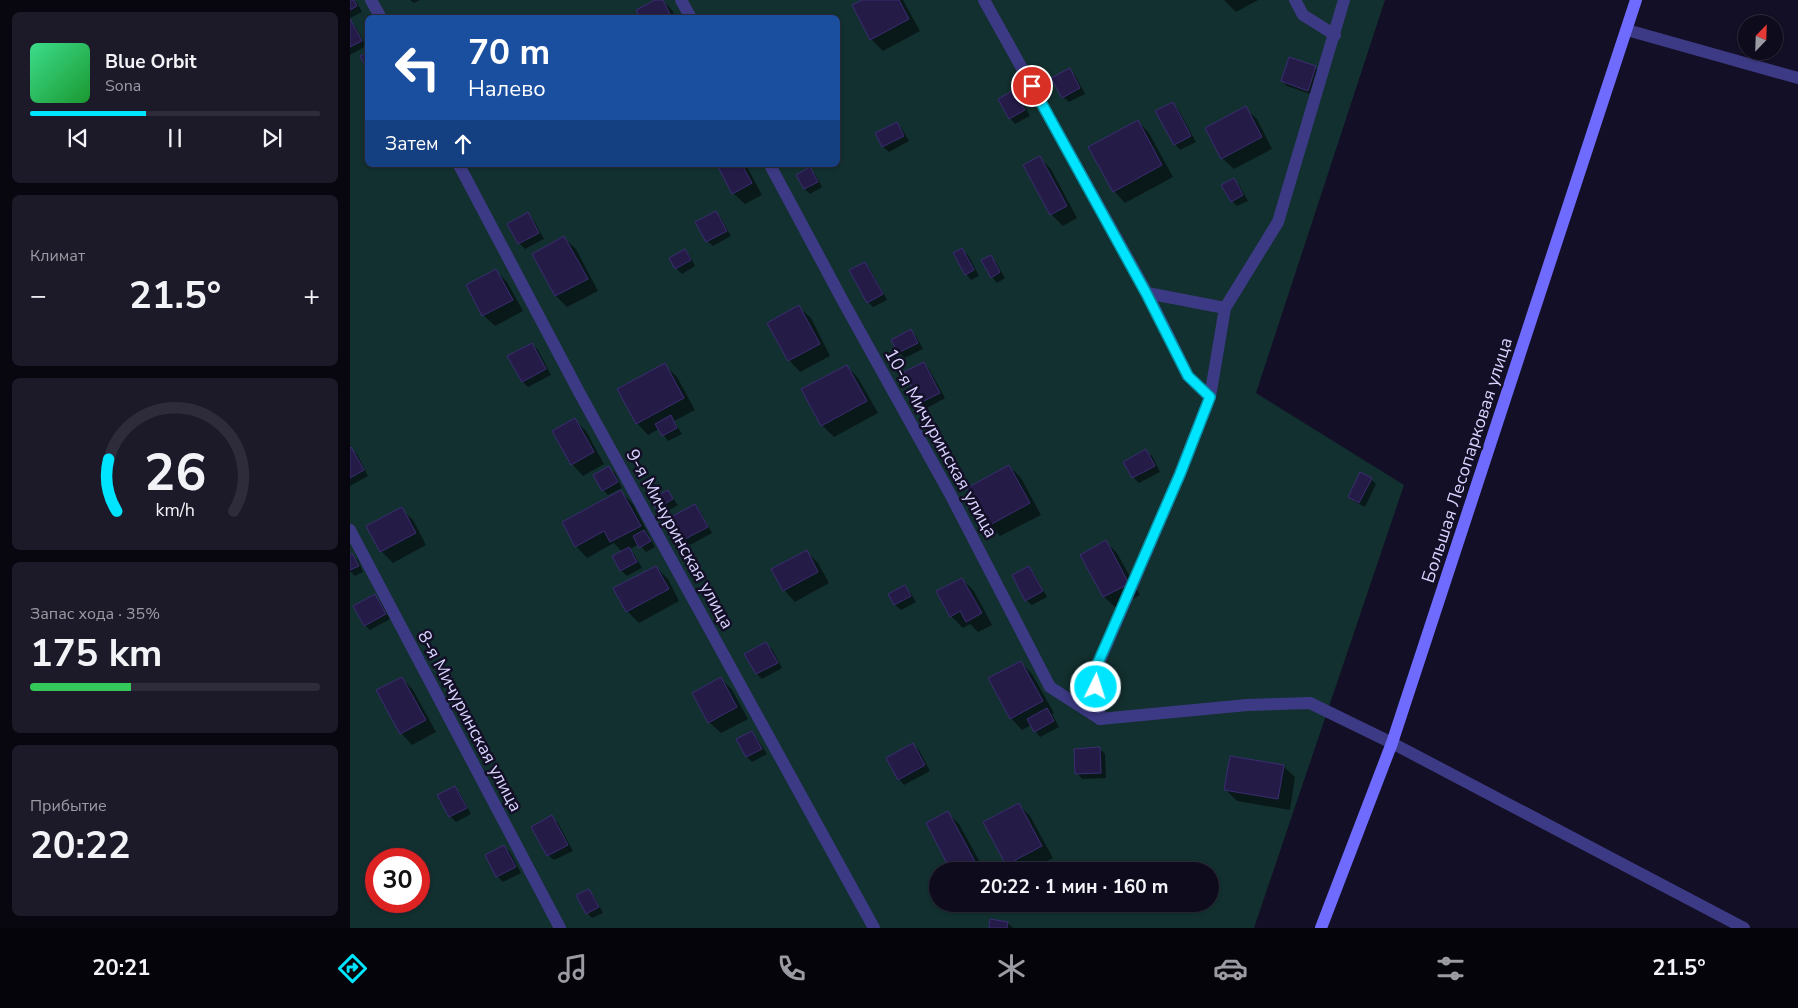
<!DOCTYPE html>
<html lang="ru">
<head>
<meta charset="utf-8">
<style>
  :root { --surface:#0e0b1c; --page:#1c1929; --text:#f1f3f6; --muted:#9b9ba3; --line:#2e2b3b; --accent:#00e5ff }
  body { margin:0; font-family:"Nunito Sans",sans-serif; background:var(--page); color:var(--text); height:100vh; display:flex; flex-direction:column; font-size:19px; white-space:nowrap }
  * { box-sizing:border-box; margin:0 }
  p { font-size:16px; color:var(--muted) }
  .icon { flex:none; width:28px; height:28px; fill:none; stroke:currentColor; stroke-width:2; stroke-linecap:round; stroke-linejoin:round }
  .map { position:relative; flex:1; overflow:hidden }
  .side { display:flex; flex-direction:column; gap:12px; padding:12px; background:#08060f; width:350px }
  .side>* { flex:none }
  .top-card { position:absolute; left:15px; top:15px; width:475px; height:152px; border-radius:8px; box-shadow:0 1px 4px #0004,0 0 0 1px var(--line); background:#1a4fa0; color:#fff; overflow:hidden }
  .needle { width:32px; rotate:23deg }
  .buttons { position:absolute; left:1388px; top:15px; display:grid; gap:10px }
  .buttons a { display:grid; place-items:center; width:45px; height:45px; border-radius:50%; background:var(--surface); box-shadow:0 1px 4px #0004,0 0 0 1px var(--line); font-size:25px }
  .speed { position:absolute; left:15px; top:848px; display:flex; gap:10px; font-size:25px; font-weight:700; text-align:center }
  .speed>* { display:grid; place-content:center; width:65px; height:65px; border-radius:50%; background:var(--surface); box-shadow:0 1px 4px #0004,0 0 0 1px var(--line); line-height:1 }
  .speed .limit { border:8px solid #d22; background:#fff; color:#111 }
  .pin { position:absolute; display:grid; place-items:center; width:42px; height:42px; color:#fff; margin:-21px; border:2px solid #fff; border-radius:50%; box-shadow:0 1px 5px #0007 }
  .me { position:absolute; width:55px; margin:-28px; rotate:4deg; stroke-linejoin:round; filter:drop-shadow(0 0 4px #0008) }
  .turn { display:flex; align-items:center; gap:18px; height:105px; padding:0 20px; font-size:22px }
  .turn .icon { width:65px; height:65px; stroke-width:2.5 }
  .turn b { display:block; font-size:35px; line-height:42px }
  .then { display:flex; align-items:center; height:48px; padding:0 20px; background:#0003; gap:10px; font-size:19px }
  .big { font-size:38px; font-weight:700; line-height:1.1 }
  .side .widget { flex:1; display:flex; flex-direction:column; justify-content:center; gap:8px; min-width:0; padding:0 18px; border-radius:8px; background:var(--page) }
  .side .dial { align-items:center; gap:0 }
  .dial svg { height:130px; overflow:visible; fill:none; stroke:var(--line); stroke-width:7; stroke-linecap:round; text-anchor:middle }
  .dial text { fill:var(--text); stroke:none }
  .song { display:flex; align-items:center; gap:15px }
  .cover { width:60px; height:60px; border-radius:8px; background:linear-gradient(135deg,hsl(150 70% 55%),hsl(130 70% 35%)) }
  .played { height:5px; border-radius:2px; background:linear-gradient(90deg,var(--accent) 40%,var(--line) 40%) }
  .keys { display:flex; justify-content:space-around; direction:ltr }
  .heat { display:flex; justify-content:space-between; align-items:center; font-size:28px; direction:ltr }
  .charge { height:8px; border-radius:4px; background:linear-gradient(90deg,#34c759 35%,var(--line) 0) }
  .trip { position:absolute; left:579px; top:862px; width:290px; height:50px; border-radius:25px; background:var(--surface); box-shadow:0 1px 4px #0004,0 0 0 1px var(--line); font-weight:700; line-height:50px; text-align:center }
  .tabs { display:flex; height:80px; justify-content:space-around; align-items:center; background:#06040b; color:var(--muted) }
  .tabs .icon { width:35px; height:35px }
  .tabs .active { color:var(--accent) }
  .tabs b { font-size:22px; color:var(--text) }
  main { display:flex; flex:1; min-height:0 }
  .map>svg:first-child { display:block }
  .green { fill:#12302f; fill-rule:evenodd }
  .shadow { fill:#0007 }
  .building { fill:#241b47; stroke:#3b2d73 }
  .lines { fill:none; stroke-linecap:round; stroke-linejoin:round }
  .service { stroke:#3d3a85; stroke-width:12 }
  .minor { stroke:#3d3a85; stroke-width:12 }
  .secondary { stroke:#6f6bff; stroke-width:12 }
  .route-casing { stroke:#0095a6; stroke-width:12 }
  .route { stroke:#00e5ff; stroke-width:9 }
  .labels { text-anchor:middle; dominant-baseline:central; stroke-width:5; stroke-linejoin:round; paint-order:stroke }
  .street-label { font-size:18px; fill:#d9d4ff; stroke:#130f26 }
</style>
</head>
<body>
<main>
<section class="side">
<div class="widget">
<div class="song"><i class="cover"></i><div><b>Blue Orbit</b><p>Sona</p></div></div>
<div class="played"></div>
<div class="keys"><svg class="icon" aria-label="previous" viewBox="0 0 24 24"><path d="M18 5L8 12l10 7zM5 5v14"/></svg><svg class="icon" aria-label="pause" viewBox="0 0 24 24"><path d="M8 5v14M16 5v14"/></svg><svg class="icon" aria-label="next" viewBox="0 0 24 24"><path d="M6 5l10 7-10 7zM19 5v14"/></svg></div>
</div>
<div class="widget"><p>Климат</p>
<div class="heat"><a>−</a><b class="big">21.5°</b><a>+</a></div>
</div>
<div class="widget dial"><svg viewBox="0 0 100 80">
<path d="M14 69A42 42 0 1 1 86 69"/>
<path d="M14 69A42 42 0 0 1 9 37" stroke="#00e5ff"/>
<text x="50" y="56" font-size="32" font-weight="700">26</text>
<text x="50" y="72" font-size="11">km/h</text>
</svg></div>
<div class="widget"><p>Запас хода · 35%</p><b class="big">175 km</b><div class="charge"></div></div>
<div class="widget"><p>Прибытие</p><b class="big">20:22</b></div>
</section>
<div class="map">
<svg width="1448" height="928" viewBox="0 0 1448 928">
  <rect width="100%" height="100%" fill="#130f26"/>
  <path class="green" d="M0 0H1035L906 393 1054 485 904 928H0ZM18 18H488V165H18ZM26 859H69V901H26ZM588 871H860V904H588Z"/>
  <path class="shadow" d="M0 0 6 1 12 12 0 18Z
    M60 0H70L64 3Z
    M308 0H312L322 10 326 18H292Z
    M514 0H553L570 31 533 51 521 39 503 6Z
    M874 0H908L886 12Z
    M0 21 5 26 16 46 0 55Z
    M965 67 971 73 963 95 937 86 932 81Z
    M719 69 725 75 735 94 719 102 713 97Z
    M664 92 670 97 680 116 665 124 660 118Z
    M823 103 828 109 846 142 830 150 825 144Z
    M895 108 907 119 922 149 884 169 872 158Z
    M788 121 799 133 823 177 775 203 764 191Z
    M547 123 552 129 559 141 539 152 533 147 527 134Z
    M690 158 701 169 727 218 713 226 701 214 675 166Z
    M368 165H396L412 195 395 204 383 193Z
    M459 169 465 174 472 187 460 194 455 189Z
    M883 180 889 185 898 201 887 206 882 201Z
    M366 212 371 218 381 236 363 246 357 241Z
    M178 214 183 219 194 239 175 249 169 243Z
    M214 238 226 249 248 291 217 307 206 296 184 254Z
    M612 250 618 255 629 276 621 280 616 274Z
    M335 251 340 256 345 266 332 274 326 268Z
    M640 257 646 262 655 278 647 283 642 277Z
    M515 263 520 269 537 300 523 307 518 302Z
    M145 270 157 282 173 311 145 326 133 315Z
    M449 307 461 318 480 356 450 372 439 360Z
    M561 331 566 336 573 349 555 358 549 353 543 340Z
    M182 344 188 350 201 375 178 387 173 382Z
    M573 363 579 369 595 398 577 408 571 403 555 373Z
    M315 365 327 377 345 410 324 421 332 434 318 441 309 429 298 435 287 423Z
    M497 366 508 378 528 413 484 437 472 425Z
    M225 420 236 431 254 464 233 476 222 464Z
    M0 449 7 454 18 476 0 486Z
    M796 451 802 456 810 472 789 483 783 477 775 462Z
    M659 466 671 478 691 515 650 536 639 525Z
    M259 468 265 473 272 488 258 495 253 490Z
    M1021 479 1026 484 1015 507 1005 502 1000 497Z
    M271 492 283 504 305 547 296 552 289 544 280 549 284 554 292 568 277 576 271 570 272 552 264 543 237 558 226 546Z
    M318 492 328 505 312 514 307 508Z
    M345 505 350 511 362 533 340 545 334 539 322 517Z
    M51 509 63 520 76 545 43 563 31 551Z
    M756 542 767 553 790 595 766 608 754 597 732 555Z
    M456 551 468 563 479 583 445 602 434 590Z
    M2 555 8 560 13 572 5 576 0 571V556Z
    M306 567 318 579 329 601 289 623 277 611Z
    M679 567 684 573 697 597 682 605 676 600Z
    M612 579 624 591 642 625 628 632 620 624 613 628 601 616Z
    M555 587 560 592 566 602 551 610 545 605 540 595Z
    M25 596 30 601 40 619 20 630 15 625Z
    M416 644 422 649 432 668 412 679 407 674 396 655Z
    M671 662 682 674 704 713 702 714 709 727 690 737 681 725 672 730 661 718Z
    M52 678 63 690 86 732 62 745 51 733Z
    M371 678 382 690 398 719 371 733 359 722Z
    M402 732 407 738 417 754 402 762 397 757 388 740Z
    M563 745 569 750 580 771 554 785 549 779Z
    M750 749 755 754 756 778 732 779 727 773Z
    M933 766 945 777 940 810 887 801 876 790Z
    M105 787 110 793 121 814 106 822 100 816Z
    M668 804 680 816 703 858 677 871H664L657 864Z
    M598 813 609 824 635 871H603L577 824Z
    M202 817 208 823 223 851 204 860 198 855Z
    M154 846 160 852 171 873 153 882 148 877 136 856Z
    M238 890 244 896 253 913 242 918 237 913Z
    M658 923 663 928H640Z"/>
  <path class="building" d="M0 0H4L7 6 0 10Z
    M305 0H313L322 18H290L286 10Z
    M512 0H549L559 19 520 40 502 5Z
    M0 19 12 41 0 47Z
    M18 53V70L10 56Z
    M939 57 966 66 958 91 931 81Z
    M720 68 730 88 712 98 701 78Z
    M664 90 675 110 659 119 648 99Z
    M823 102 841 136 824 145 805 111Z
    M896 106 912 137 871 159 855 128Z
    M788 120 812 165 763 192 738 147Z
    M547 122 554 136 532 147 525 133Z
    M690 156 717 206 700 215 673 165Z
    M367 165H392L402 183 382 194Z
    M460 167 468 182 454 189 446 175Z
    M884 178 893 195 881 202 871 185Z
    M366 211 377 231 356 242 345 222Z
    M178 212 189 233 168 244 157 224Z
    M214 236 238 279 205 296 182 254Z
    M612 248 624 270 615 275 603 253Z
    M335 249 341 260 325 269 319 258Z
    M641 255 650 272 641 278 631 260Z
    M515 262 533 294 517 303 499 270Z
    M146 269 163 300 132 316 116 285Z
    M449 305 470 344 438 361 417 323Z
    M561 329 568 343 548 353 541 340Z
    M182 343 196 369 172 382 157 356Z
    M574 362 590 393 570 403 554 372Z
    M315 363 334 398 286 424 267 389Z
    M497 365 517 401 471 426 451 389Z
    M321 415 327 428 312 436 305 424Z
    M225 418 244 452 221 465 202 431Z
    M1 447 14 470 0 478V448Z
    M796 449 805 466 782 478 773 462Z
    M659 465 680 503 638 526 617 488Z
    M259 466 268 482 252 491 243 475Z
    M1010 472 1022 478 1009 503 998 497Z
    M271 490 291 526 260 542 254 531 225 547 212 522Z
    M318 490 323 499 306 509 301 499Z
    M345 504 358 527 333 540 321 517Z
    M52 507 66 533 30 552 16 526Z
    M294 530 301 541 289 548 283 536Z
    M756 540 779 584 753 597 730 555Z
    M279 547 287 562 270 571 262 556Z
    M457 550 468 572 433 591 421 569Z
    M2 553 9 566 0 570V555Z
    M306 566 319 589 276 612 263 588Z
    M679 566 693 591 675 601 662 575Z
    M612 578 632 613 616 622 610 611 600 617 586 591Z
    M555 585 561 596 544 605 538 594Z
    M25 594 36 614 14 626 3 606Z
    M416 642 428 663 406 674 394 654Z
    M671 661 693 701 660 719 638 678Z
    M52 677 76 720 50 734 26 690Z
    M371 677 387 707 358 723 342 693Z
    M697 708 704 721 684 732 677 719Z
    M402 731 412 749 396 757 386 739Z
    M563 743 575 765 548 780 536 758Z
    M750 747 751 773 725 774 724 749Z
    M880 756 934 765 928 799 874 790Z
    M105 786 117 808 99 817 87 795Z
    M669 803 692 846 656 865 633 822Z
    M598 811 629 869 626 871H601L576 823Z
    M202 815 218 845 197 856 181 827Z
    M154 845 166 867 146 877 135 855Z
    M239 889 249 907 236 914 226 895Z
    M640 919 658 922 657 928H639Z"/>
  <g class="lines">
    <path class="service" d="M21 0 31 18
      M331 0 341 18
      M634 0 797 293 838 376 860 397
      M945 0 953 15 985 35
      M109 165 229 392 524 928
      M420 165 494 303 599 492 700 687 750 719
      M797 293 875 308
      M0 530 210 928"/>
    <path class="minor" d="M994 0 928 222 875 308 860 397 830 474 745 672 750 719 897 705 960 703 1042 743 1394 928
      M1277 30 1448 78"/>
    <path class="secondary" d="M971 928 1042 743 1286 0"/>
  </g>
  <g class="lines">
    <g class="route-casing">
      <path id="route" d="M682 86 796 293 838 376 860 397 830 474 744 672 746 687"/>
    </g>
    <use href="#route" class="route"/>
  </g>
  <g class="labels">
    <g class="street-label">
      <text transform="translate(591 443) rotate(61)">10-я Мичуринская улица</text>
      <text transform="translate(1117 460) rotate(-72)">Большая Лесопарковая улица</text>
      <text transform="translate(330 539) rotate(61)">9-я Мичуринская улица</text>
      <text transform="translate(120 721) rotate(62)">8-я Мичуринская улица</text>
    </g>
  </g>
</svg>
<div class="buttons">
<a><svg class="needle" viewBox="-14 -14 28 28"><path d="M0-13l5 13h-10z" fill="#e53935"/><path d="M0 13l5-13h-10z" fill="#9b9ba3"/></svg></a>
</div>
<div class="speed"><div class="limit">30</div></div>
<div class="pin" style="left:682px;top:86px;background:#d93025"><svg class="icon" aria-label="arrive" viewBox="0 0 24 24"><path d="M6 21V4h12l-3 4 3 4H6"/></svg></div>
<svg class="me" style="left:746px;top:687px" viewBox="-20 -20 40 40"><circle r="17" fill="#00e5ff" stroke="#fff" stroke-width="3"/><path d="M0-11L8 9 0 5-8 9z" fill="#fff"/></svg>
<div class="trip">20:22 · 1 мин · 160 m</div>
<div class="top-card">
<div class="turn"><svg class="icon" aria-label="left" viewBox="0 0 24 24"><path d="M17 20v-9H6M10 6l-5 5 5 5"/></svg><div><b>70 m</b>Налево</div></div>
<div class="then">Затем<svg class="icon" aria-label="ahead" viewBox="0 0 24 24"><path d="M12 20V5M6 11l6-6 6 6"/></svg></div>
</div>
</div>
</main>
<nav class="tabs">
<b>20:21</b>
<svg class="icon active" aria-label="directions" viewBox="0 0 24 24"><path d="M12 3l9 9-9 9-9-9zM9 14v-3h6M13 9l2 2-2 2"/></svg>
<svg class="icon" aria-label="music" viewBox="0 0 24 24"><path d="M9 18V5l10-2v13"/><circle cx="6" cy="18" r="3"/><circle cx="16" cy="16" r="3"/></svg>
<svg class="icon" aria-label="phone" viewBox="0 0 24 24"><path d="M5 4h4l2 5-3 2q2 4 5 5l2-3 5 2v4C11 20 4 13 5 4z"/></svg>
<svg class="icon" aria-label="climate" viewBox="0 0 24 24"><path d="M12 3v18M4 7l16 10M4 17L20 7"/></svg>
<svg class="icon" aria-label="car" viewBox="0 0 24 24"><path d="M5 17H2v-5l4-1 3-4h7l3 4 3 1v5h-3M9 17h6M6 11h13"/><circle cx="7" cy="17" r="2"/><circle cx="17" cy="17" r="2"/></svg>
<svg class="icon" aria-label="filters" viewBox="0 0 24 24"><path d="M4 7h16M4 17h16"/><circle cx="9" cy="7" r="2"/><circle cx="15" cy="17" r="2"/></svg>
<b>21.5°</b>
</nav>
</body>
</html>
